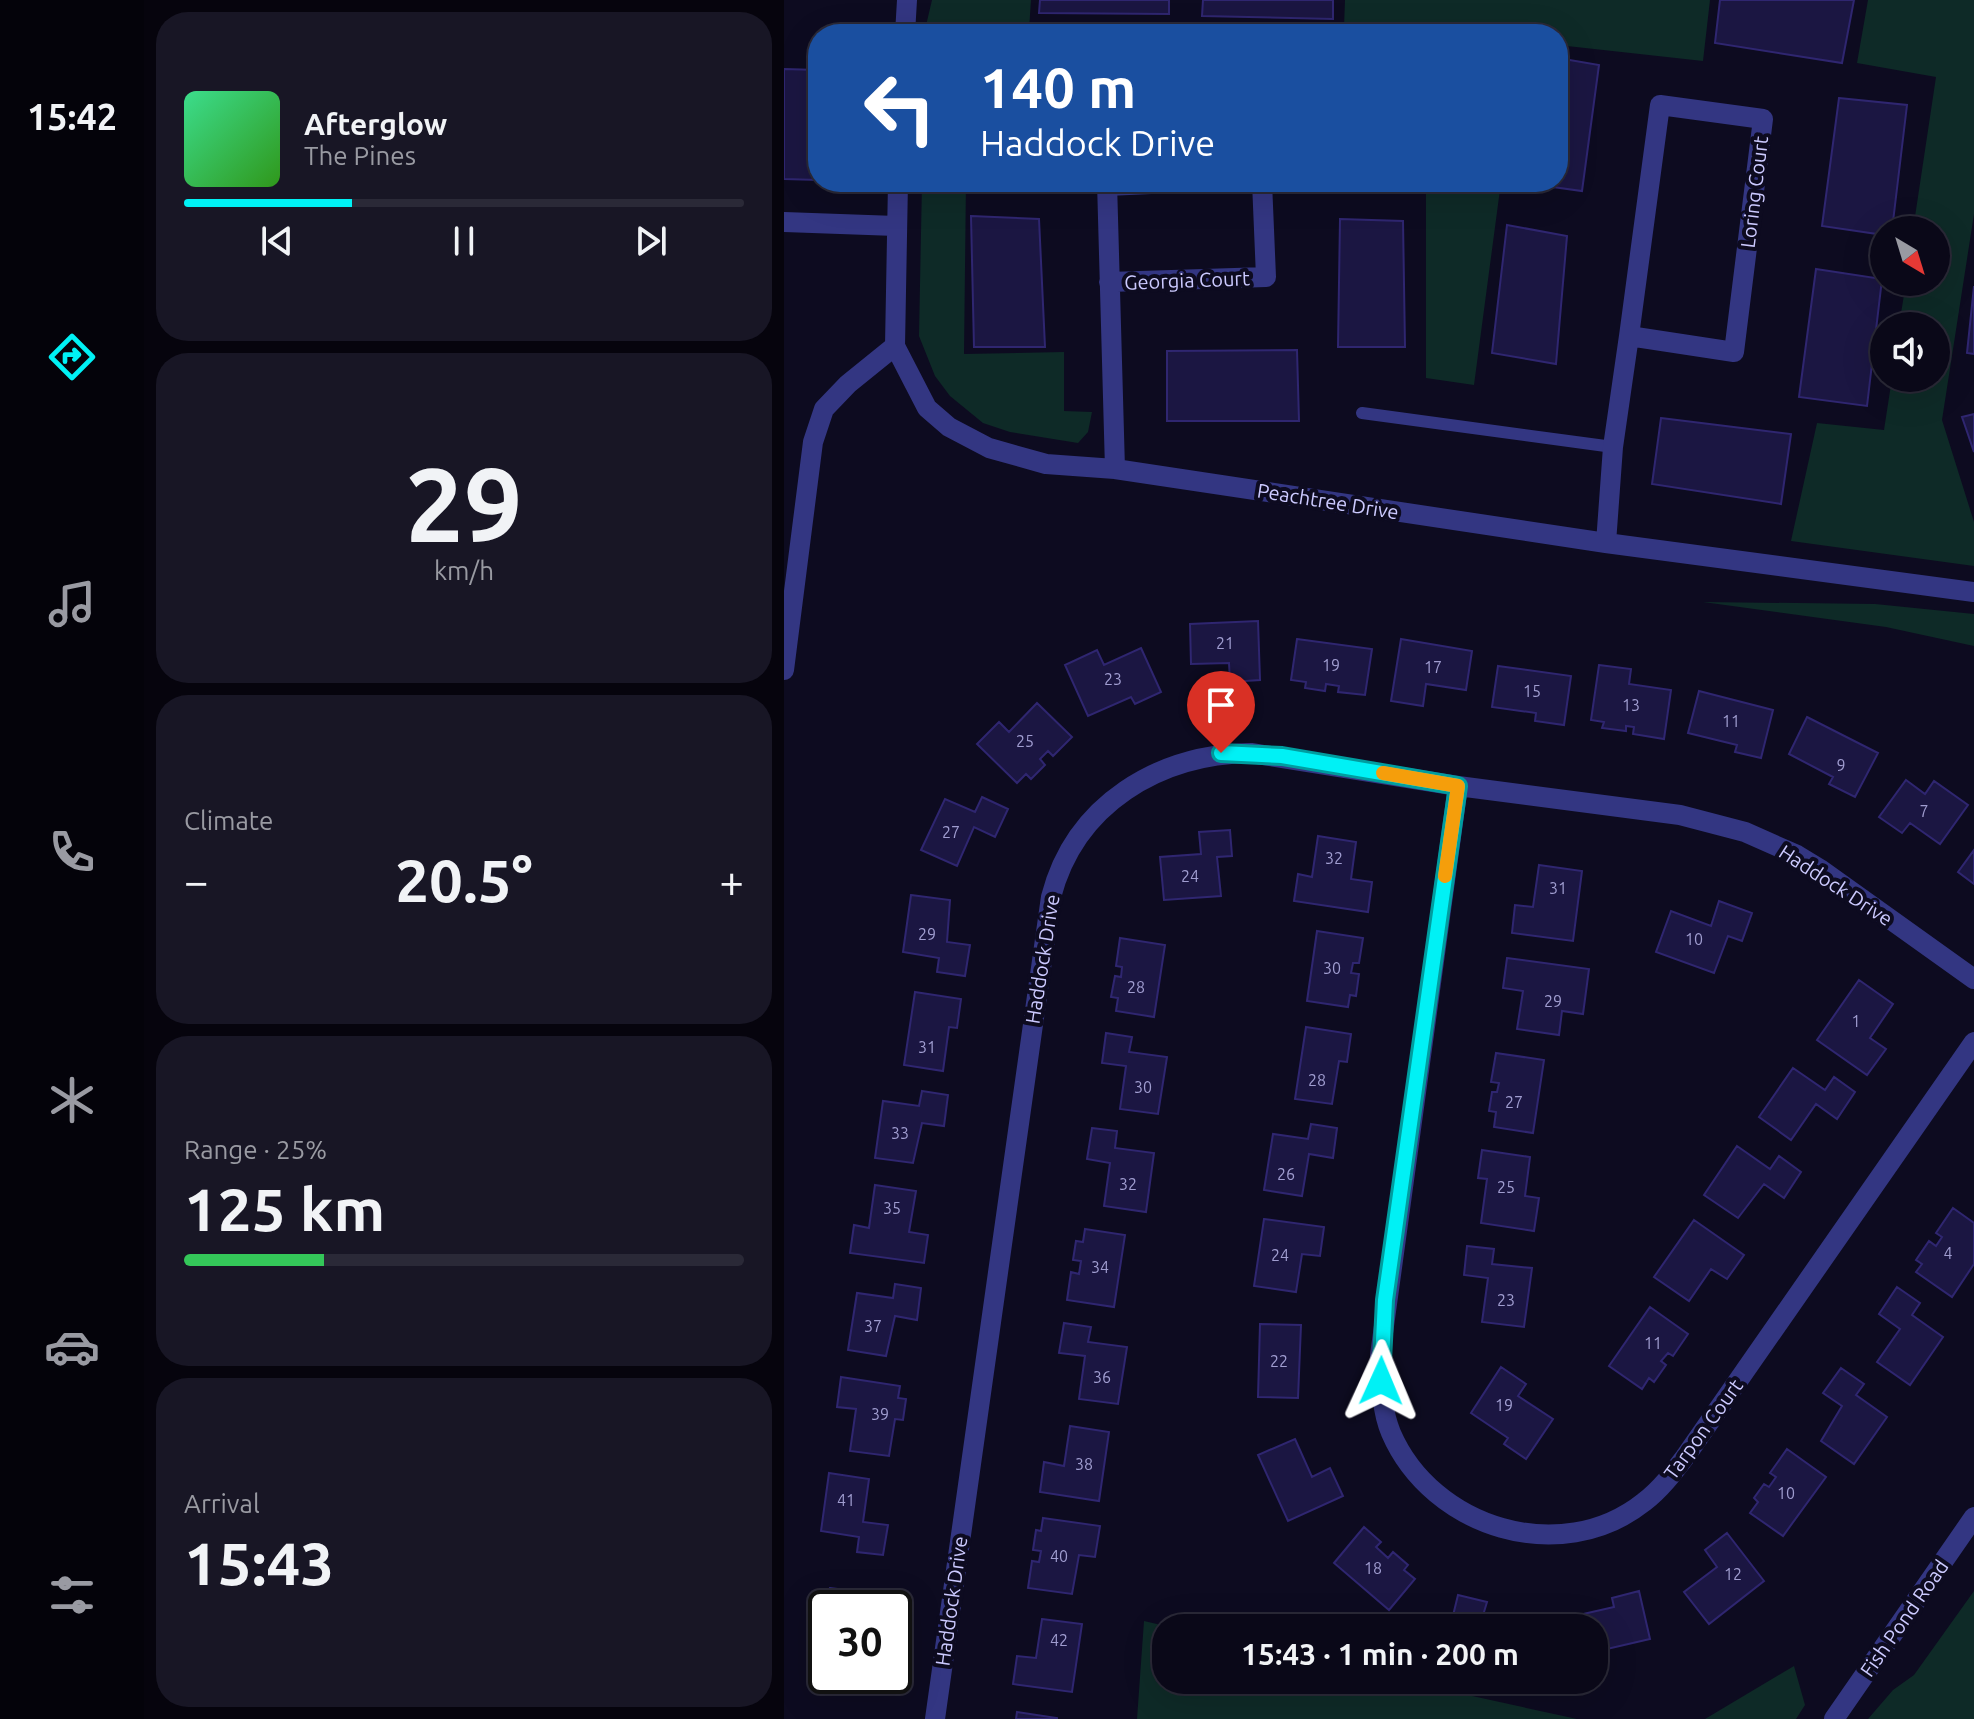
<!DOCTYPE html>
<html lang="en">
<head>
<meta charset="utf-8">
<style>
  :root { --surface:#0a0818; --page:#181625; --text:#f1f3f6; --muted:#999aa2; --line:#2a2937; --accent:#00f1f5 }
  body { margin:0; font-family:Ubuntu,sans-serif; background:var(--page); color:var(--text); height:100vh; display:flex; flex-direction:column; font-size:30px; white-space:nowrap }
  * { box-sizing:border-box; margin:0 }
  p { font-size:26px; color:var(--muted) }
  .icon { flex:none; width:44px; height:44px; fill:none; stroke:currentColor; stroke-width:2; stroke-linecap:round; stroke-linejoin:round }
  .map { position:relative; flex:1; overflow:hidden }
  .sheet { display:flex; flex-direction:column; gap:12px; padding:12px; background:#06040d; width:640px }
  .sheet>* { flex:none }
  .hud { position:absolute; left:24px; top:24px; width:760px; height:168px; border-radius:32px; box-shadow:0 8px 32px #0002,0 0 0 2px var(--line); background:#1a4fa0; color:#fff; overflow:hidden }
  .needle { width:52px; rotate:142deg }
  .tools { position:absolute; left:1086px; top:216px; display:grid; gap:16px }
  .tools a { display:grid; place-items:center; width:80px; height:80px; border-radius:50%; background:var(--surface); box-shadow:0 8px 32px #0002,0 0 0 2px var(--line); font-size:40px }
  .speed { position:absolute; left:24px; top:1590px; display:flex; gap:16px; font-size:40px; font-weight:700; text-align:center }
  .speed>* { display:grid; place-content:center; width:104px; height:104px; border-radius:50%; background:var(--surface); box-shadow:0 8px 32px #0002,0 0 0 2px var(--line); line-height:1 }
  .speed .limit { border:4px solid #111; border-radius:12px; background:#fff; color:#111 }
  .pin { position:absolute; display:grid; place-items:center; width:68px; height:68px; color:#fff; margin:-82px -34px; border-radius:50% 50% 50% 0; rotate:-45deg; box-shadow:0 0 8px #0007 }
  .pin .icon { rotate:45deg }
  .me { position:absolute; width:88px; margin:-44px; rotate:1deg; stroke-linejoin:round; filter:drop-shadow(0 0 6px #0008) }
  .turn { display:flex; align-items:center; gap:28px; height:168px; padding:0 40px; font-size:36px }
  .turn .icon { width:104px; height:104px; stroke-width:2.5 }
  .turn b { display:block; font-size:56px; line-height:68px }
  .big { font-size:60px; font-weight:700; line-height:1.1 }
  .sheet .tile { flex:1; display:flex; flex-direction:column; justify-content:center; gap:12px; min-width:0; padding:0 28px; border-radius:32px; background:var(--page) }
  .sheet .dial { align-items:center; gap:0 }
  .dial b { font-size:104px; line-height:1 }
  .song { display:flex; align-items:center; gap:24px }
  .cover { width:96px; height:96px; border-radius:12px; background:linear-gradient(135deg,hsl(150 70% 55%),hsl(110 70% 35%)) }
  .played { height:8px; border-radius:4px; background:linear-gradient(90deg,var(--accent) 30%,var(--line) 30%) }
  .keys { display:flex; justify-content:space-around; direction:ltr }
  .heat { display:flex; justify-content:space-between; align-items:center; font-size:44px; direction:ltr }
  .charge { height:12px; border-radius:6px; background:linear-gradient(90deg,#34c759 25%,var(--line) 0) }
  .trip { position:absolute; left:368px; top:1614px; width:456px; height:80px; border-radius:32px; background:var(--surface); box-shadow:0 8px 32px #0002,0 0 0 2px var(--line); font-weight:700; line-height:80px; text-align:center }
  main { display:flex; flex:1; min-height:0 }
  .tabs { display:flex; flex-direction:column; width:144px; justify-content:space-around; align-items:center; background:#04030a; color:var(--muted) }
  .tabs .icon { width:56px; height:56px }
  .tabs .current { color:var(--accent) }
  .tabs b { font-size:36px; color:var(--text) }
  .map>svg:first-child { display:block }
  .green { fill:#0e2a27 }
  .building { fill:#1b1642; stroke:#2f2670; stroke-width:2 }
  .lines { fill:none; stroke-linecap:round; stroke-linejoin:round }
  .service { stroke:#333682; stroke-width:12 }
  .minor { stroke:#333682; stroke-width:20 }
  .tertiary { stroke:#333682; stroke-width:20 }
  .route-casing { stroke:#009d9f; stroke-width:20 }
  .route { stroke:#00f1f5; stroke-width:14 }
  .slow { stroke:#f59e0b; stroke-width:14 }
  .labels { text-anchor:middle; dominant-baseline:central; stroke-width:8; stroke-linejoin:round; paint-order:stroke }
  .number-label { font-size:16px; fill:#a09dd0 }
  .street-label { font-size:20px; fill:#cccaff; stroke:#0d0b20 }
</style>
</head>
<body>
<main>
<nav class="tabs">
<b>15:42</b>
<svg class="icon current" aria-label="directions" viewBox="0 0 24 24"><path d="M12 3l9 9-9 9-9-9zM9 14v-3h6M13 9l2 2-2 2"/></svg>
<svg class="icon" aria-label="music" viewBox="0 0 24 24"><path d="M9 18V5l10-2v13"/><circle cx="6" cy="18" r="3"/><circle cx="16" cy="16" r="3"/></svg>
<svg class="icon" aria-label="phone" viewBox="0 0 24 24"><path d="M5 4h4l2 5-3 2q2 4 5 5l2-3 5 2v4C11 20 4 13 5 4z"/></svg>
<svg class="icon" aria-label="climate" viewBox="0 0 24 24"><path d="M12 3v18M4 7l16 10M4 17L20 7"/></svg>
<svg class="icon" aria-label="car" viewBox="0 0 24 24"><path d="M5 17H2v-5l4-1 3-4h7l3 4 3 1v5h-3M9 17h6M6 11h13"/><circle cx="7" cy="17" r="2"/><circle cx="17" cy="17" r="2"/></svg>
<svg class="icon" aria-label="filters" viewBox="0 0 24 24"><path d="M4 7h16M4 17h16"/><circle cx="9" cy="7" r="2"/><circle cx="15" cy="17" r="2"/></svg>
</nav>
<section class="sheet">
<div class="tile">
<div class="song"><i class="cover"></i><div><b>Afterglow</b><p>The Pines</p></div></div>
<div class="played"></div>
<div class="keys"><svg class="icon" aria-label="previous" viewBox="0 0 24 24"><path d="M18 5L8 12l10 7zM5 5v14"/></svg><svg class="icon" aria-label="pause" viewBox="0 0 24 24"><path d="M8 5v14M16 5v14"/></svg><svg class="icon" aria-label="next" viewBox="0 0 24 24"><path d="M6 5l10 7-10 7zM19 5v14"/></svg></div>
</div>
<div class="tile dial"><b>29</b><p>km/h</p></div>
<div class="tile"><p>Climate</p>
<div class="heat"><a>−</a><b class="big">20.5°</b><a>+</a></div>
</div>
<div class="tile"><p>Range · 25%</p><b class="big">125 km</b><div class="charge"></div></div>
<div class="tile"><p>Arrival</p><b class="big">15:43</b></div>
</section>
<div class="map">
<svg width="1190" height="1719" viewBox="0 0 1190 1719">
  <rect width="100%" height="100%" fill="#0d0b20"/>
  <path class="green" d="M148 0H247L245 30 140 34Z
    M561 0H926L919 61 774 45V34H643L642 29 560 27Z
    M1084 0H1190V214L1158 420 1190 522V566L1007 541 1033 423 1100 430 1108 378H1152V326H1115L1122 282H1152V230H1129L1152 77 1073 63Z
    M138 182H182L180 354 280 352V411L308 412 304 432 294 443 226 432 199 423 166 396 151 376 135 336Z
    M642 182H717L690 385 642 378Z
    M919 602 1091 604 1190 614V646L1102 627Z
    M1190 1591V1719H1084L1109 1690 1130 1675Z
    M360 1621 390 1628H382V1680H615L793 1719H353Z
    M1010 1666 1021 1705 1012 1719H921Z"/>
  <path class="building" d="M256 0H385V14L255 13Z
    M419 0H549V19L418 16Z
    M936 0H1070L1058 63 931 43Z
    M774 58 815 65 798 191 732 182H774Z
    M0 69 34 70V180L0 179Z
    M1055 98 1123 105 1108 230H1100V235L1038 226Z
    M556 182H624L625 187 556 185Z
    M187 216 255 219 261 347H190Z
    M556 219 619 221 621 347H554Z
    M723 225 783 236 772 364 708 353Z
    M1032 269 1098 279 1083 406 1015 397Z
    M1190 286V354L1183 353Z
    M513 350 515 421H383V351Z
    M1190 414V452L1178 417Z
    M877 418 1007 434 997 504 868 484Z
    M474 621 476 680 446 682 445 663 407 664 406 624Z
    M513 639 588 649 581 695 554 692 555 686 542 684 541 691 521 688 522 682 507 680Z
    M617 639 688 651 682 690 642 684 639 706 607 701Z
    M357 648 377 692 351 704 347 697 304 716 281 665 313 650 320 665Z
    M815 665 847 669 845 684 887 690 880 739 849 734 850 727 842 726V731L818 728 820 722 807 720Z
    M714 666 787 676 780 725 751 721 752 713 708 707Z
    M915 691 989 710 977 758 951 752 953 745 904 733Z
    M253 703 288 737 269 756 264 751 256 759 261 765 247 779 242 774 233 783 193 744 215 722 225 732Z
    M1023 717 1094 753 1071 797 1045 784 1049 777 1005 754Z
    M1122 780 1141 794 1150 781 1184 805 1156 844 1126 823 1118 833 1095 817Z
    M198 797 224 809 211 837 190 827 173 866 137 850 161 799 191 812Z
    M446 830 448 856 433 857 437 896 380 900 376 857 417 854 415 832Z
    M534 836 572 842 567 879 588 882 584 912 510 901 514 874 528 877Z
    M1190 850V884L1174 872Z
    M755 865 798 871 789 941 728 933 731 905 749 907Z
    M127 895 166 900 163 942 186 945 181 976 153 972 155 958 119 952Z
    M935 901 968 913 958 941 944 936 930 973 872 952 887 911 927 926Z
    M533 931 579 938 575 963H569L567 973 575 974 572 996 566 995 564 1007 523 1001Z
    M336 938 381 945 370 1017 332 1011 334 998 327 997 331 976 337 977 338 967 332 966Z
    M723 958 805 969 799 1014 778 1011 775 1035 733 1029 739 991 719 988Z
    M1075 980 1109 1004 1086 1038 1102 1049 1083 1075 1033 1040Z
    M131 992 177 999 173 1028 165 1027 159 1071 120 1065Z
    M522 1027 567 1034 563 1062 555 1061 548 1104 511 1099Z
    M322 1033 348 1037 345 1052 383 1057 374 1114 336 1109 342 1066 318 1063Z
    M712 1053 760 1060 749 1133 710 1127 712 1112 705 1111 708 1092H713L715 1083 707 1082Z
    M1009 1068 1041 1090 1050 1077 1071 1092 1053 1119 1032 1104 1007 1140 975 1117Z
    M138 1091 164 1095 160 1126 138 1123 129 1163 91 1158 99 1101 135 1106Z
    M527 1124 553 1128 549 1158 525 1154 518 1196 480 1190 489 1134 524 1139Z
    M308 1128 333 1131 331 1148 370 1153 362 1212 320 1206 326 1163 303 1159Z
    M953 1146 986 1169 995 1156 1017 1172 1000 1198 980 1184 954 1218 920 1195Z
    M698 1150 746 1157 741 1196 755 1198 750 1231 697 1223 703 1179 694 1178Z
    M91 1185 132 1191 125 1232 144 1235 140 1263 66 1253 70 1225 85 1228Z
    M1169 1208 1190 1223V1264L1168 1297 1132 1272 1138 1264 1132 1260 1145 1241 1152 1246 1158 1237 1152 1233Z
    M480 1219 540 1227 536 1256 518 1254 512 1292 470 1286Z
    M910 1220 960 1255 943 1279 927 1269 905 1301 870 1277Z
    M301 1229 341 1235 330 1307 283 1300 287 1272 295 1274 297 1261 289 1260 292 1241 299 1242Z
    M683 1246 710 1249 708 1264 748 1268 740 1327 698 1322 704 1278 680 1275Z
    M111 1284 137 1288 133 1320 111 1316 102 1356 64 1350 73 1293 109 1298Z
    M1113 1287 1136 1303 1128 1315 1159 1337 1126 1385 1093 1362 1116 1329 1095 1314Z
    M866 1307 904 1334 889 1356 884 1353 877 1361 882 1365 870 1382 865 1378 858 1389 825 1366Z
    M280 1323 307 1327 304 1342 343 1347 334 1404 295 1399 301 1356 275 1353Z
    M476 1324 517 1325 514 1398 474 1397Z
    M717 1367 742 1384 734 1396 769 1419 742 1459 720 1444 724 1438 687 1413Z
    M1057 1368 1080 1384 1072 1395 1103 1417 1070 1464 1037 1441 1058 1406 1039 1393Z
    M57 1377 116 1386 114 1398 122 1399 119 1420 111 1419 105 1456 66 1451 72 1409 53 1407Z
    M286 1426 325 1432 315 1501 256 1492 260 1462 280 1466Z
    M511 1439 528 1477 546 1468 559 1496 504 1521 474 1455Z
    M1003 1449 1042 1477 999 1536 966 1513 974 1502 970 1498 980 1484 985 1487 992 1477 986 1473Z
    M45 1473 85 1479 79 1522 104 1525 99 1555 73 1552 75 1537 37 1531Z
    M259 1518 316 1526 311 1557 295 1555 288 1594 244 1588 248 1561 255 1562 257 1551 249 1550 252 1530 257 1531Z
    M580 1527 597 1542 592 1547 604 1558 609 1552 624 1565 620 1570 631 1579 605 1610 550 1563Z
    M943 1533 980 1581 925 1624 900 1592 933 1567 921 1550Z
    M46 1588 86 1593 84 1607 89 1608H43Z
    M855 1591 866 1639 810 1652V1628H789L786 1617 830 1607 828 1598Z
    M674 1595 703 1602 697 1622 715 1628H666Z
    M42 1618V1663L36 1662Z
    M258 1619 298 1624 288 1692 229 1684 233 1656 252 1658Z
    M233 1712 273 1718V1719H232Z"/>
  <g class="lines">
    <path class="service" d="M323 190 478 183
      M578 413 829 447"/>
    <path class="minor" d="M121 34 123 0
      M876 105 979 119 950 352 845 336Z
      M114 182 111 346 143 408 165 427 205 448 262 464 331 469 822 543 1190 592
      M323 182 331 469
      M0 222 112 226
      M325 282 482 277 478 182
      M822 543 829 447 845 336
      M0 670 29 442 40 409 64 384 111 346
      M674 786 596 1355C597 1381 597 1409 607 1433 648 1528 777 1568 860 1502 876 1490 889 1473 901 1457L1190 1042
      M151 1719 267 897C291 804 375 754 467 753L674 786 896 815 961 832 1013 855 1036 869 1190 979"/>
    <path class="tertiary" d="M1050 1719 1190 1517"/>
  </g>
  <g class="lines">
    <g class="route-casing">
      <path id="route" d="M437 753 498 756 674 786 601 1300 597 1381"/>
    </g>
    <use href="#route" class="route"/>
    <path class="slow" d="M599 773 674 786 661 876"/>
  </g>
  <g class="labels">
    <g class="number-label">
      <text x="441" y="643">21</text>
      <text x="547" y="665">19</text>
      <text x="649" y="667">17</text>
      <text x="329" y="679">23</text>
      <text x="748" y="691">15</text>
      <text x="847" y="705">13</text>
      <text x="947" y="721">11</text>
      <text x="241" y="741">25</text>
      <text x="1057" y="765">9</text>
      <text x="1140" y="811">7</text>
      <text x="167" y="832">27</text>
      <text x="550" y="858">32</text>
      <text x="406" y="876">24</text>
      <text x="774" y="888">31</text>
      <text x="143" y="934">29</text>
      <text x="910" y="939">10</text>
      <text x="548" y="968">30</text>
      <text x="352" y="987">28</text>
      <text x="769" y="1001">29</text>
      <text x="1072" y="1021">1</text>
      <text x="143" y="1047">31</text>
      <text x="533" y="1080">28</text>
      <text x="359" y="1087">30</text>
      <text x="730" y="1102">27</text>
      <text x="116" y="1133">33</text>
      <text x="502" y="1174">26</text>
      <text x="344" y="1184">32</text>
      <text x="722" y="1187">25</text>
      <text x="108" y="1208">35</text>
      <text x="1164" y="1253">4</text>
      <text x="496" y="1255">24</text>
      <text x="316" y="1267">34</text>
      <text x="722" y="1300">23</text>
      <text x="89" y="1326">37</text>
      <text x="869" y="1343">11</text>
      <text x="495" y="1361">22</text>
      <text x="318" y="1377">36</text>
      <text x="720" y="1405">19</text>
      <text x="96" y="1414">39</text>
      <text x="300" y="1464">38</text>
      <text x="1002" y="1493">10</text>
      <text x="62" y="1500">41</text>
      <text x="275" y="1556">40</text>
      <text x="589" y="1568">18</text>
      <text x="949" y="1574">12</text>
      <text x="275" y="1640">42</text>
    </g>
    <g class="street-label">
      <text transform="translate(970 192) rotate(-83)">Loring Court</text>
      <text transform="translate(403 280) rotate(-2)">Georgia Court</text>
      <text transform="translate(544 501) rotate(9)">Peachtree Drive</text>
      <text transform="translate(1052 885) rotate(33)">Haddock Drive</text>
      <text transform="translate(258 959) rotate(-81)">Haddock Drive</text>
      <text transform="translate(919 1429) rotate(-54)">Tarpon Court</text>
      <text transform="translate(167 1601) rotate(-82)">Haddock Drive</text>
      <text transform="translate(1120 1618) rotate(-55)">Fish Pond Road</text>
    </g>
  </g>
</svg>
<div class="tools">
<a><svg class="needle" viewBox="-14 -14 28 28"><path d="M0-13l5 13h-10z" fill="#e53935"/><path d="M0 13l5-13h-10z" fill="#999aa2"/></svg></a>
<a><svg class="icon" aria-label="sound" viewBox="0 0 24 24"><path d="M4 9h4l5-4v14l-5-4H4zM17 9q2 3 0 6"/></svg></a>
</div>
<div class="speed"><div class="limit">30</div></div>
<div class="pin" style="left:437px;top:753px;background:#d93025"><svg class="icon" aria-label="arrive" viewBox="0 0 24 24"><path d="M6 21V4h12l-3 4 3 4H6"/></svg></div>
<svg class="me" style="left:597px;top:1381px" viewBox="-20 -20 40 40"><path d="M0-17L14 15 0 8-14 15z" fill="#00f1f5" stroke="#fff" stroke-width="4"/></svg>
<div class="trip">15:43 · 1 min · 200 m</div>
<div class="hud">
<div class="turn"><svg class="icon" aria-label="left" viewBox="0 0 24 24"><path d="M17 20v-9H6M10 6l-5 5 5 5"/></svg><div><b>140 m</b>Haddock Drive</div></div>
</div>
</div>
</main>
</body>
</html>
